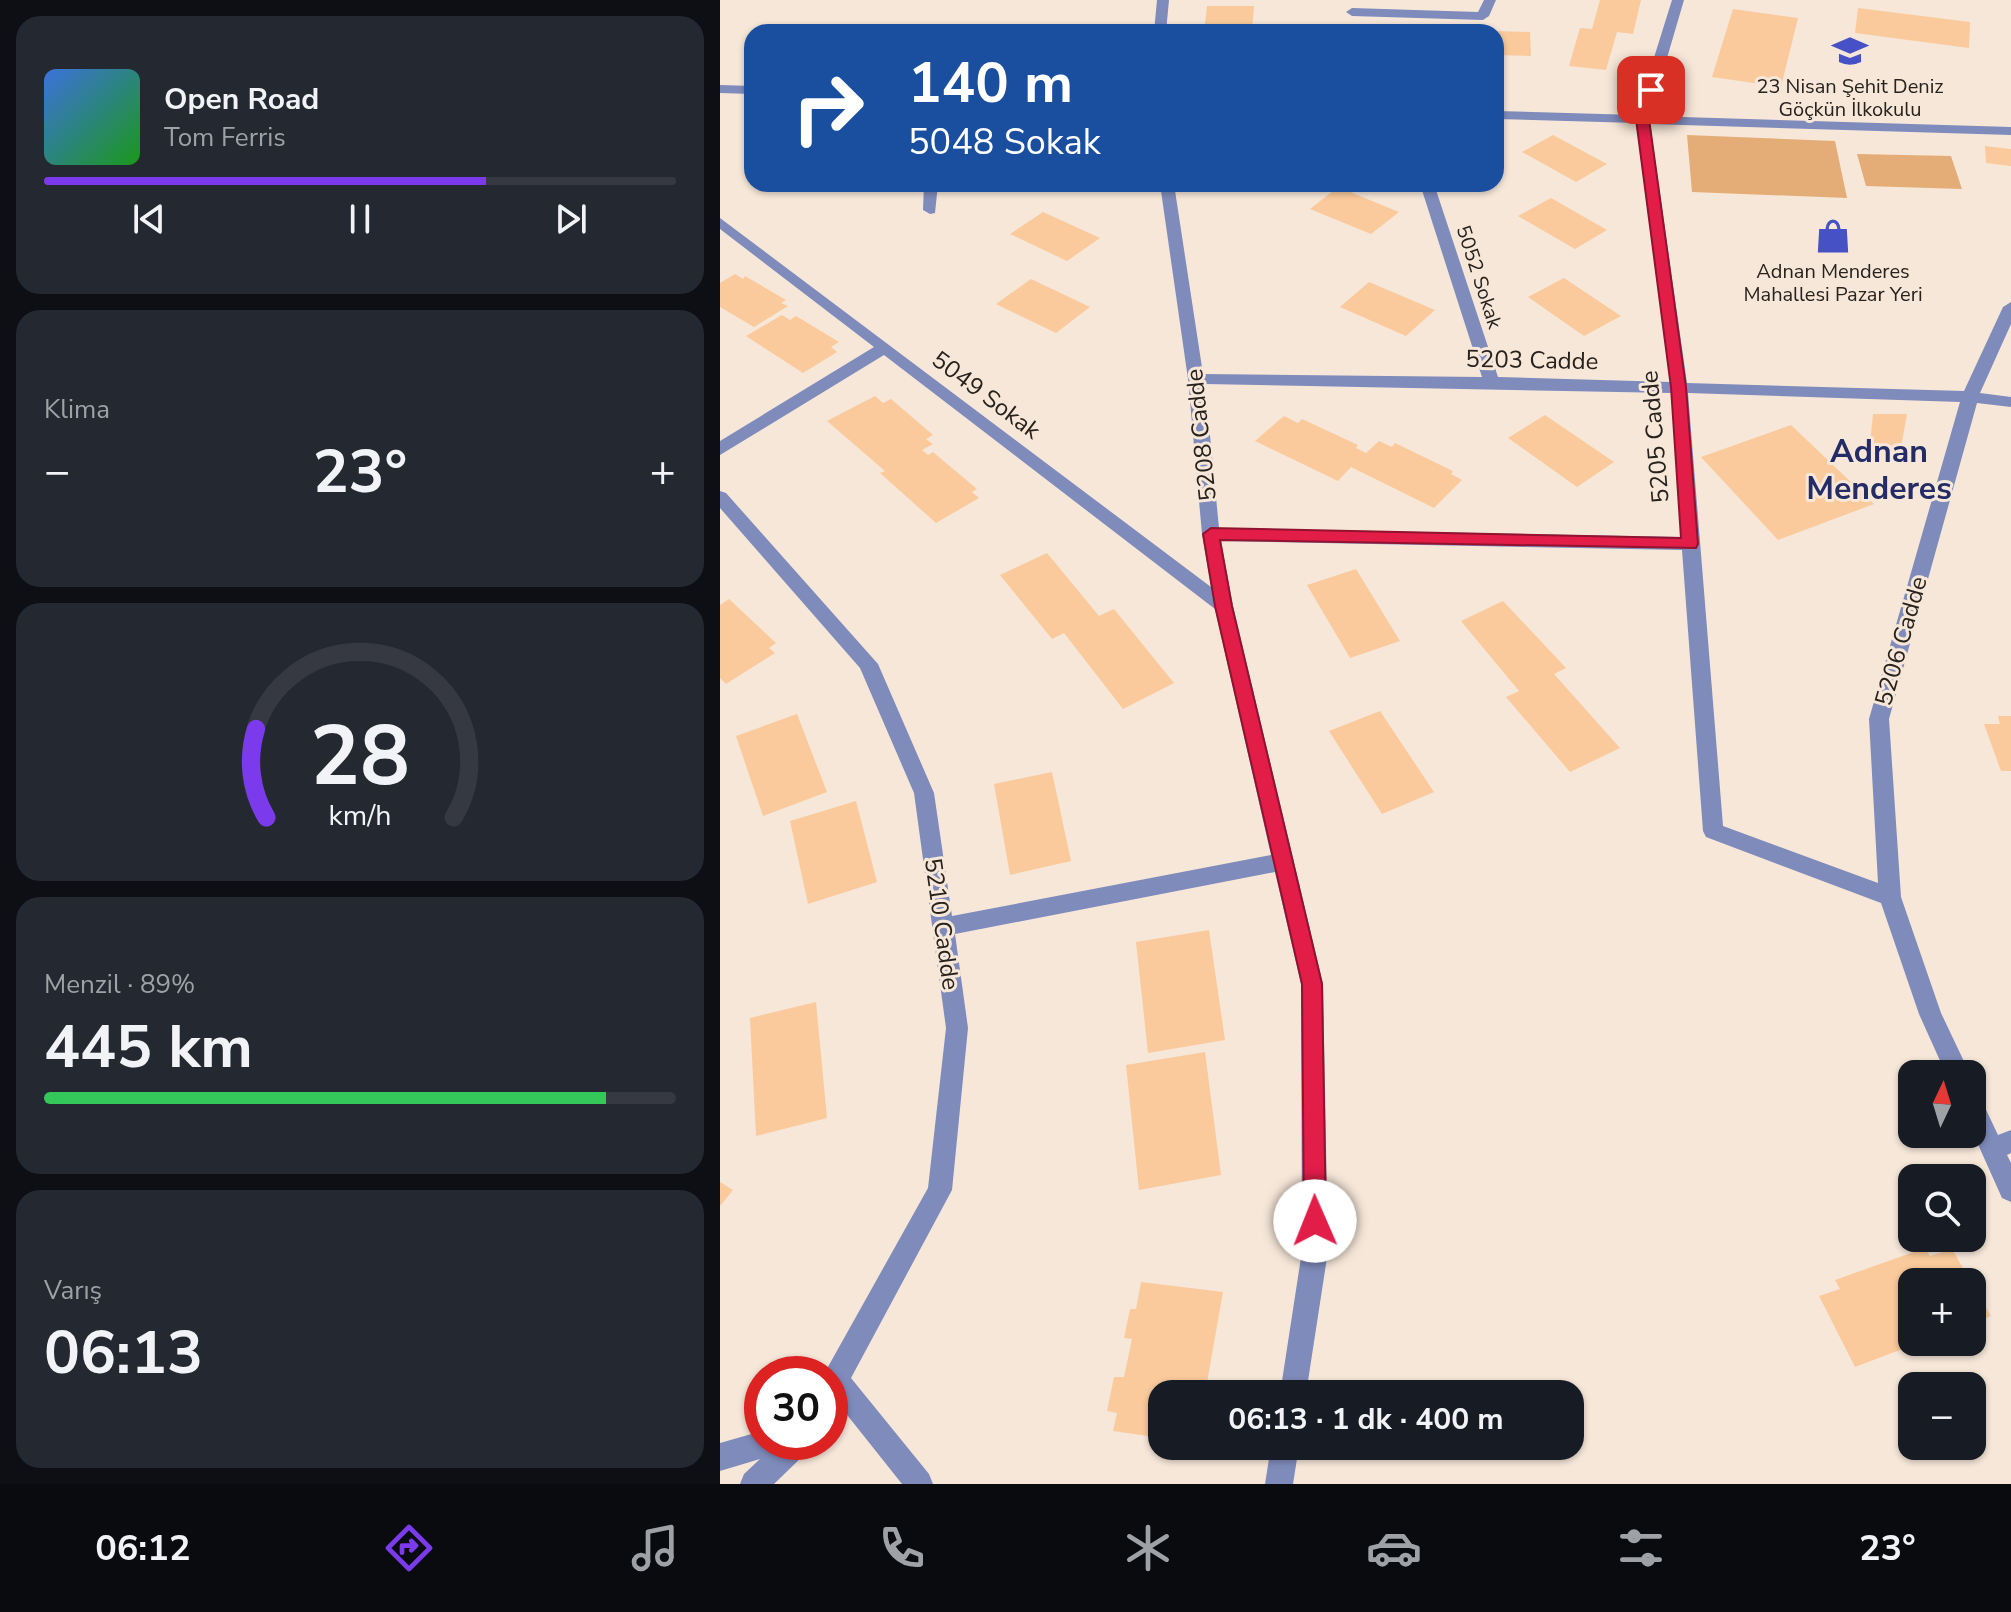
<!DOCTYPE html>
<html lang="tr">
<head>
<meta charset="utf-8">
<style>
  :root { --surface:#171b24; --page:#242831; --text:#f1f3f6; --muted:#9ea1a6; --line:#363941; --accent:#7c3aed }
  body { margin:0; font-family:"Nunito Sans",sans-serif; background:var(--page); color:var(--text); height:100vh; display:flex; flex-direction:column; font-size:30px; white-space:nowrap }
  * { box-sizing:border-box; margin:0 }
  p { font-size:26px; color:var(--muted) }
  .icon { flex:none; width:44px; height:44px; fill:none; stroke:currentColor; stroke-width:2; stroke-linecap:round; stroke-linejoin:round }
  .map { position:relative; flex:1; overflow:hidden }
  .details { display:flex; flex-direction:column; gap:16px; padding:16px; background:#0d0f14; width:720px }
  .details>* { flex:none }
  .guide { position:absolute; left:24px; top:24px; width:760px; height:168px; border-radius:24px; box-shadow:0 2px 6px #0004; background:#1a4fa0; color:#fff; overflow:hidden }
  .needle { width:52px; rotate:4deg }
  .tools { position:absolute; left:1178px; top:1060px; display:grid; gap:16px }
  .tools a { display:grid; place-items:center; width:88px; height:88px; border-radius:16px; background:var(--surface); box-shadow:0 2px 6px #0004; font-size:40px }
  .speed { position:absolute; left:24px; top:1356px; display:flex; gap:16px; font-size:40px; font-weight:700; text-align:center }
  .speed>* { display:grid; place-content:center; width:104px; height:104px; border-radius:50%; background:var(--surface); box-shadow:0 2px 6px #0004; line-height:1 }
  .speed .limit { border:12px solid #d22; background:#fff; color:#111 }
  .pin { position:absolute; display:grid; place-items:center; width:68px; height:68px; color:#fff; margin:-34px; border-radius:16px; box-shadow:0 4px 12px #0006 }
  .me { position:absolute; width:88px; margin:-44px; rotate:359deg; stroke-linejoin:round; filter:drop-shadow(0 0 6px #0008) }
  .turn { display:flex; align-items:center; gap:28px; height:168px; padding:0 32px; font-size:36px }
  .turn .icon { width:104px; height:104px; stroke-width:2.5 }
  .turn b { display:block; font-size:56px; line-height:68px }
  .big { font-size:60px; font-weight:700; line-height:1.1 }
  .details .tile { flex:1; display:flex; flex-direction:column; justify-content:center; gap:12px; min-width:0; padding:0 28px; border-radius:24px; background:var(--page) }
  .details .dial { align-items:center; gap:0 }
  .dial svg { height:208px; overflow:visible; fill:none; stroke:var(--line); stroke-width:7; stroke-linecap:round; text-anchor:middle }
  .dial text { fill:var(--text); stroke:none }
  .song { display:flex; align-items:center; gap:24px }
  .cover { width:96px; height:96px; border-radius:12px; background:linear-gradient(135deg,hsl(220 70% 55%),hsl(120 70% 35%)) }
  .played { height:8px; border-radius:4px; background:linear-gradient(90deg,var(--accent) 70%,var(--line) 70%) }
  .keys { display:flex; justify-content:space-around; direction:ltr }
  .heat { display:flex; justify-content:space-between; align-items:center; font-size:44px; direction:ltr }
  .charge { height:12px; border-radius:6px; background:linear-gradient(90deg,#34c759 89%,var(--line) 0) }
  .trip { position:absolute; left:428px; top:1380px; width:436px; height:80px; border-radius:24px; background:var(--surface); box-shadow:0 2px 6px #0004; font-weight:700; line-height:80px; text-align:center }
  .tab-bar { display:flex; height:128px; justify-content:space-around; align-items:center; background:#090b0e; color:var(--muted) }
  .tab-bar .icon { width:56px; height:56px }
  .tab-bar .selected { color:var(--accent) }
  .tab-bar b { font-size:36px; color:var(--text) }
  main { display:flex; flex:1; min-height:0 }
  .map>svg:first-child { display:block }
  .green { fill:#e4ad77 }
  .building { fill:#faca9c }
  .lines { fill:none; stroke-linecap:round; stroke-linejoin:round }
  .minor { fill:#7f8bbb; fill-rule:evenodd }
  .route { fill:#e11d48; stroke:#92132f; stroke-width:2 }
  .labels { text-anchor:middle; dominant-baseline:central; stroke-width:6; stroke-linejoin:round; paint-order:stroke }
  .far-poi-label { font-size:20px; fill:#27221c; stroke:#f6e7d9 }
  .far-street-label { font-size:20px; fill:#27221c; stroke:#f6e7d9 }
  .street-label { font-size:24px; fill:#27221c; stroke:#f6e7d9 }
  .district-label { font-size:32px; font-weight:bold; fill:#242c65; stroke:#f6e7d9 }
</style>
</head>
<body>
<main>
<section class="details">
<div class="tile">
<div class="song"><i class="cover"></i><div><b>Open Road</b><p>Tom Ferris</p></div></div>
<div class="played"></div>
<div class="keys"><svg class="icon" aria-label="previous" viewBox="0 0 24 24"><path d="M18 5L8 12l10 7zM5 5v14"/></svg><svg class="icon" aria-label="pause" viewBox="0 0 24 24"><path d="M8 5v14M16 5v14"/></svg><svg class="icon" aria-label="next" viewBox="0 0 24 24"><path d="M6 5l10 7-10 7zM19 5v14"/></svg></div>
</div>
<div class="tile"><p>Klima</p>
<div class="heat"><a>−</a><b class="big">23°</b><a>+</a></div>
</div>
<div class="tile dial"><svg viewBox="0 0 100 80">
<path d="M14 69A42 42 0 1 1 86 69"/>
<path d="M14 69A42 42 0 0 1 10 35" stroke="#7c3aed"/>
<text x="50" y="56" font-size="32" font-weight="700">28</text>
<text x="50" y="72" font-size="11">km/h</text>
</svg></div>
<div class="tile"><p>Menzil · 89%</p><b class="big">445 km</b><div class="charge"></div></div>
<div class="tile"><p>Varış</p><b class="big">06:13</b></div>
</section>
<div class="map">
<svg width="1291" height="1484" viewBox="0 0 1291 1484">
  <rect width="100%" height="100%" fill="#f6e7d9"/>
  <path class="green" d="M967 135 1115 141 1127 198 972 192Z
    M1137 154 1231 156 1242 189 1146 186Z"/>
  <path class="building" d="M880 0H921L913 34 897 32 886 70 849 66 860 28 872 29Z
    M487 6H534L532 32H484Z
    M1138 8 1250 22 1249 48 1135 33Z
    M1013 9 1078 18 1061 87 992 77Z
    M776 31 810 32 811 56 776 55Z
    M833 135 887 164 856 182 802 152Z
    M1265 146 1291 149V166L1266 163Z
    M618 187 679 212 651 234 590 209Z
    M831 198 887 230 855 249 798 216Z
    M323 212 380 238 347 261 290 234Z
    M15 274 23 279 25 276 66 300 61 303 68 306 34 327 0 307V283Z
    M844 278 901 316 864 336 808 297Z
    M311 279 370 307 336 333 276 304Z
    M649 282 715 310 686 336 620 307Z
    M62 315 70 320 76 316 119 342 111 347 117 352 83 373 26 336Z
    M155 396 163 403 171 399 213 435 206 439 213 444 202 450 208 455 213 452 257 489 252 492 259 498 216 523 160 473 165 471 107 421Z
    M1153 414H1187L1180 453 1150 444Z
    M825 415 894 462 857 487 788 438Z
    M564 416 578 423 582 419 638 445 636 448 646 453 659 441 672 447 675 443 733 471 731 474 742 480 714 508 631 467 618 481 535 441Z
    M1071 425 1154 504 1058 540 981 457Z
    M327 553 379 616 394 609 454 683 403 709 344 633 332 639 280 575Z
    M636 569 680 641 630 658 587 585Z
    M9 599 56 643 49 648 55 653 6 684 0 678V605Z
    M783 601 846 668 834 674 900 748 850 772 786 697 799 691 741 621Z
    M660 711 714 792 662 814 609 731Z
    M77 714 107 792 43 816 16 736Z
    M1278 716H1291V771H1281L1264 724H1280Z
    M332 772 351 861 290 875 274 784Z
    M136 801 157 882 88 904 70 821Z
    M489 930 505 1040 428 1053 416 942Z
    M96 1002 107 1118 36 1136 30 1018Z
    M485 1052 501 1175 419 1190 406 1065Z
    M0 1182 13 1190 0 1206Z
    M1205 1248 1210 1256 1232 1249 1251 1282H1192V1342H1201L1135 1367 1099 1296 1120 1289 1115 1280Z
    M421 1282 503 1292 485 1394H442V1438L393 1431 397 1413 387 1411 394 1377H404L412 1339 404 1338 410 1309H416Z
    M1252 1283 1271 1316 1252 1323Z"/>
  <g class="lines">
    <path class="minor" d="M437 0H449L446 32H434Z
      M764 0H776L769 16 763 20 632 16 626 12 632 8 758 12Z
      M952 0H964L930 116 1291 127V135L930 124 967 383 1244 391 1283 307 1291 302V324L1260 393 1291 397V407L1257 403 1169 719 1181 897 1221 1013 1250 1074H1226L1199 1014 1161 903 986 837 983 831 962 550 501 541 513 606 603 984 608 1251 586 1394H560L582 1251 581 984 555 872 235 934 248 1028 232 1190 131 1378 209 1474 213 1484H182L116 1401 110 1403V1374H104L208 1188 226 1028 194 793 140 668 0 508V491L6 493 158 664 214 793 232 916 551 855 495 609 164 355 0 455V441L154 347 0 229V218L491 587 482 534 468 379 440 184H454L483 374 762 377 700 184H714L778 377 950 382 916 123 776 119V111L916 115ZM485 384 951 393 962 537 499 528ZM968 393 1240 402 1149 719 1158 883 1003 826Z
      M0 85 32 86V94L0 93Z
      M204 184H218L215 213 210 214 203 210Z
      M1252 1094 1260 1097 1278 1135 1291 1130V1153L1287 1155 1291 1163V1202L1282 1198 1252 1131Z
      M42 1431V1442H91L87 1452 54 1484H20L24 1474 40 1459 0 1471V1443Z
      M551 1446H579L573 1484H545Z"/>
  </g>
  <path class="route" d="M931 86 937 90 929 119 966 387 978 544 976 548 500 540 512 606 602 984 606 1221 603 1229 595 1232 587 1229 584 1221 582 984 495 606 483 534 491 528 961 538 951 387 916 119 925 90Z"/>
  <defs>
    <g id="school-bare" transform="scale(2.76)"><path d="M0-5L7-2L0 1L-7-2ZM-4 1L0 2.5L4 1V4Q0 6-4 4Z" fill="#4551c5" stroke="#f6e7d9" stroke-width="2.5" paint-order="stroke"/></g>
    <g id="shop-bare" transform="scale(2.76)"><path d="M-5-2.5h2.3a2.7 3.5 0 0 1 5.4 0H5L5.5 6h-11ZM-1.5-2.5h3a1.5 2.3 0 0 0-3 0Z" fill="#4551c5" stroke="#f6e7d9" stroke-width="2.5" paint-order="stroke"/></g>
  </defs>
  <g fill-rule="evenodd">
    <use href="#school-bare" x="1130" y="51"/>
    <use href="#shop-bare" x="1113" y="236"/>
  </g>
  <g class="labels">
    <g class="far-poi-label">
      <text x="1130" y="86">23 Nisan Şehit Deniz<tspan x="1130" dy="23">Göçkün İlkokulu</tspan></text>
      <text x="1113" y="271">Adnan Menderes<tspan x="1113" dy="23">Mahallesi Pazar Yeri</tspan></text>
    </g>
    <g class="far-street-label">
      <text transform="translate(759 277) rotate(72)">5052 Sokak</text>
    </g>
    <g class="street-label">
      <text transform="translate(812 360) rotate(1)">5203 Cadde</text>
      <text transform="translate(266 395) rotate(37)">5049 Sokak</text>
      <text transform="translate(481 435) rotate(-96)">5208 Cadde</text>
      <text transform="translate(935 437) rotate(-95)">5205 Cadde</text>
      <text transform="translate(1181 641) rotate(-74)">5206 Cadde</text>
      <text transform="translate(222 924) rotate(82)">5210 Cadde</text>
    </g>
    <g class="district-label">
      <text x="1159" y="451">Adnan<tspan x="1159" dy="37">Menderes</tspan></text>
    </g>
  </g>
</svg>
<div class="tools">
<a><svg class="needle" viewBox="-14 -14 28 28"><path d="M0-13l5 13h-10z" fill="#e53935"/><path d="M0 13l5-13h-10z" fill="#9ea1a6"/></svg></a>
<a><svg class="icon" aria-label="search" viewBox="0 0 24 24"><circle cx="10" cy="10" r="6"/><path d="M15 15l6 6"/></svg></a>
<a>+</a>
<a>−</a>
</div>
<div class="speed"><div class="limit">30</div></div>
<div class="pin" style="left:931px;top:90px;background:#d93025"><svg class="icon" aria-label="arrive" viewBox="0 0 24 24"><path d="M6 21V4h12l-3 4 3 4H6"/></svg></div>
<svg class="me" style="left:595px;top:1221px" viewBox="-20 -20 40 40"><circle r="19" fill="#fff"/><path d="M0-13L10 11 0 6-10 11z" fill="#e11d48"/></svg>
<div class="trip">06:13 · 1 dk · 400 m</div>
<div class="guide">
<div class="turn"><svg class="icon" aria-label="right" viewBox="0 0 24 24"><path d="M7 20v-9h11M14 6l5 5-5 5"/></svg><div><b>140 m</b>5048 Sokak</div></div>
</div>
</div>
</main>
<nav class="tab-bar">
<b>06:12</b>
<svg class="icon selected" aria-label="directions" viewBox="0 0 24 24"><path d="M12 3l9 9-9 9-9-9zM9 14v-3h6M13 9l2 2-2 2"/></svg>
<svg class="icon" aria-label="music" viewBox="0 0 24 24"><path d="M9 18V5l10-2v13"/><circle cx="6" cy="18" r="3"/><circle cx="16" cy="16" r="3"/></svg>
<svg class="icon" aria-label="phone" viewBox="0 0 24 24"><path d="M5 4h4l2 5-3 2q2 4 5 5l2-3 5 2v4C11 20 4 13 5 4z"/></svg>
<svg class="icon" aria-label="climate" viewBox="0 0 24 24"><path d="M12 3v18M4 7l16 10M4 17L20 7"/></svg>
<svg class="icon" aria-label="car" viewBox="0 0 24 24"><path d="M5 17H2v-5l4-1 3-4h7l3 4 3 1v5h-3M9 17h6M6 11h13"/><circle cx="7" cy="17" r="2"/><circle cx="17" cy="17" r="2"/></svg>
<svg class="icon" aria-label="filters" viewBox="0 0 24 24"><path d="M4 7h16M4 17h16"/><circle cx="9" cy="7" r="2"/><circle cx="15" cy="17" r="2"/></svg>
<b>23°</b>
</nav>
</body>
</html>
